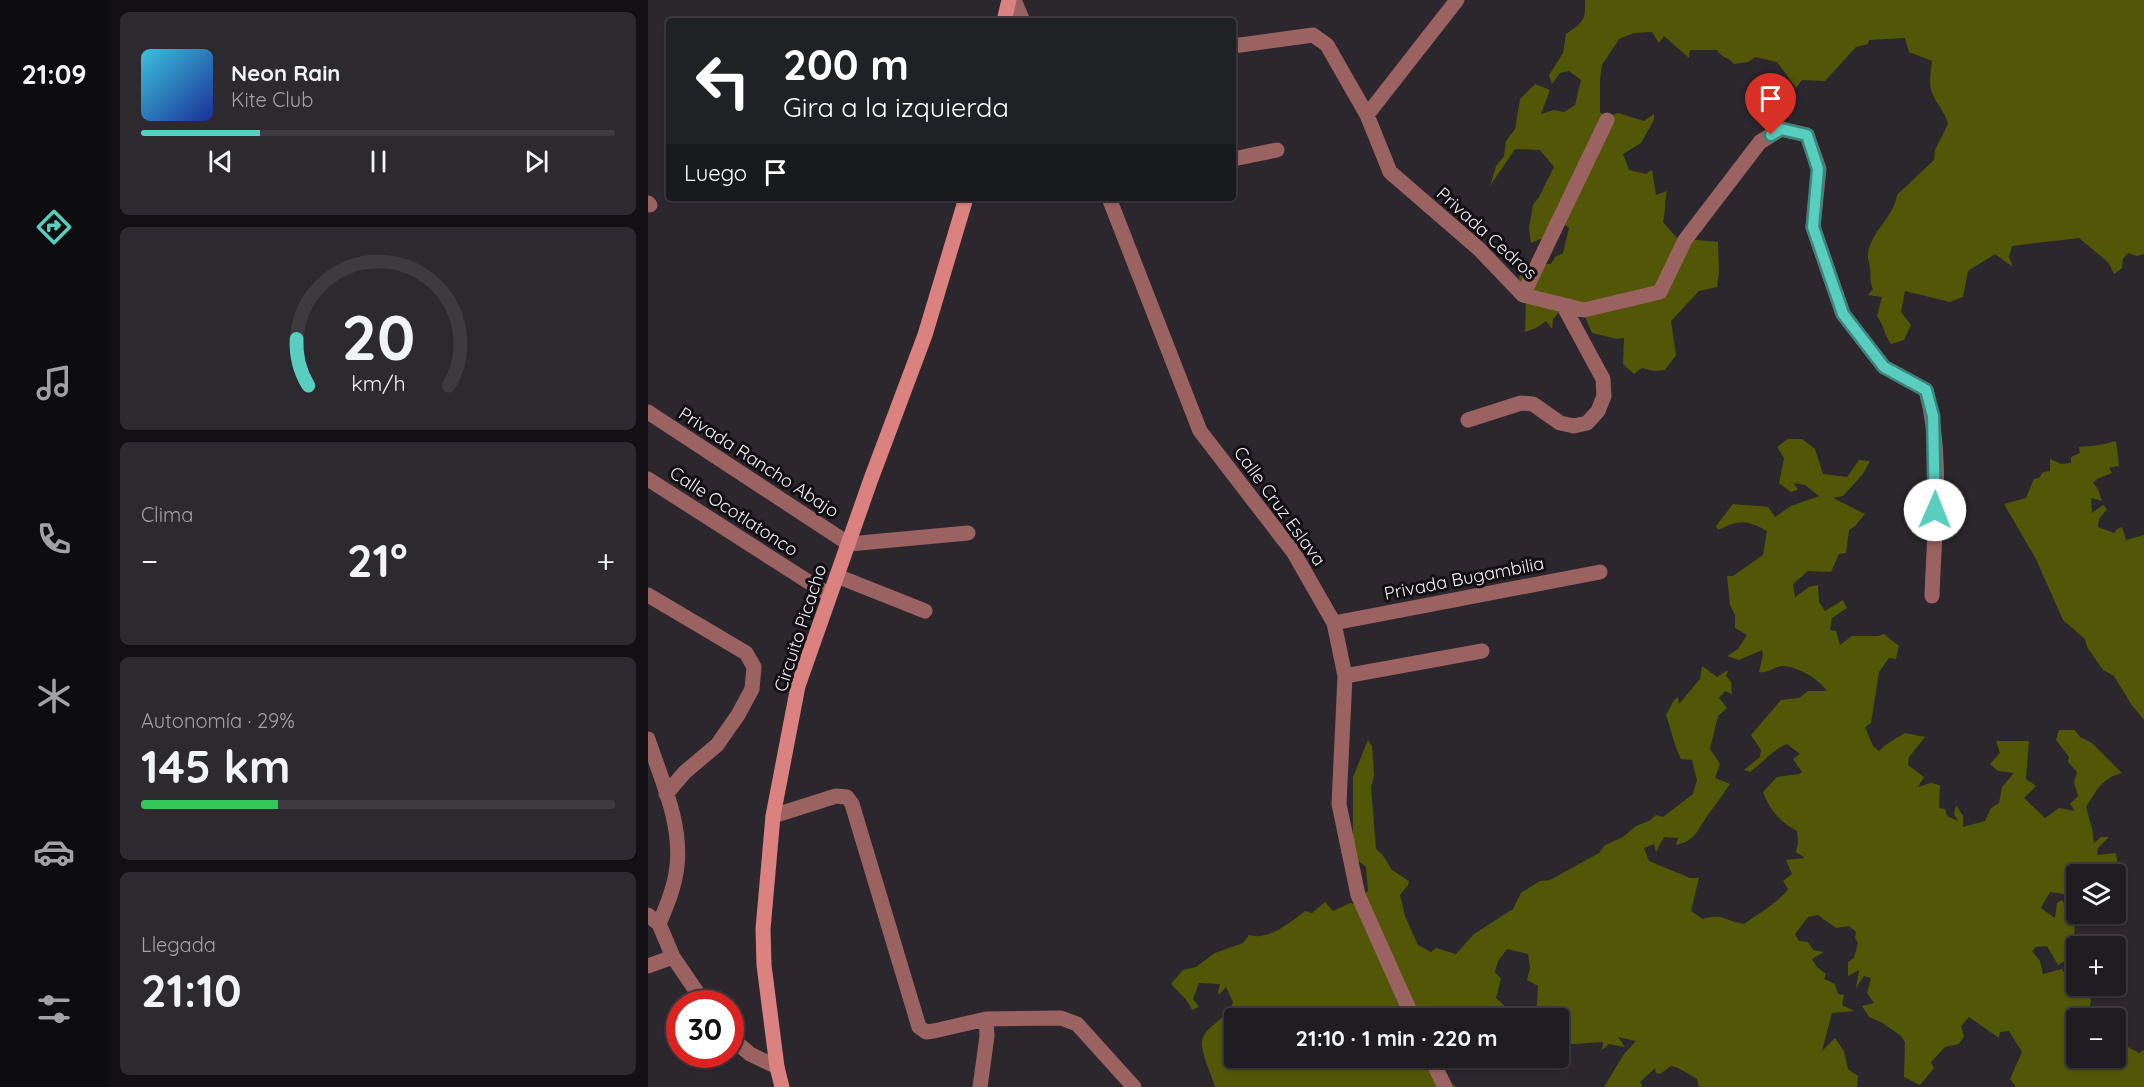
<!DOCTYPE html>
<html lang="es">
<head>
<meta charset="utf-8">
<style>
  :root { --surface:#201d22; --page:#2d2a2f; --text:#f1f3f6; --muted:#a2a2a5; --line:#3d3b40; --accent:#59cebe }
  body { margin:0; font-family:Quicksand,sans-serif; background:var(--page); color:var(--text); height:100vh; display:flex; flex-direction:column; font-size:22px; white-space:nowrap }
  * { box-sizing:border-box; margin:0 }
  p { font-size:20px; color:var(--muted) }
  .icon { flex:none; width:33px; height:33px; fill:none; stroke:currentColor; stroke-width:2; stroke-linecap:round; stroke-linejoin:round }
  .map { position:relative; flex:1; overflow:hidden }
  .sheet { display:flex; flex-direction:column; gap:12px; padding:12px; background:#121013; width:540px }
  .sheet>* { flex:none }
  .hud { position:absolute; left:18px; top:18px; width:570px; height:183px; border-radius:6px; box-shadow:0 2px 4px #0004,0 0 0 2px var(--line); background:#202124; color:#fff; overflow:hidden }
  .tools { position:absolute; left:1418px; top:864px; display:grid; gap:12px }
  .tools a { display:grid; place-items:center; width:60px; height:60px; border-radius:6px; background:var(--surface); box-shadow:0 2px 4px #0004,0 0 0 2px var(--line); font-size:30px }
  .speed { position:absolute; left:18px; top:990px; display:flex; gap:12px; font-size:30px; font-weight:700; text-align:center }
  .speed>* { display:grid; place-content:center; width:78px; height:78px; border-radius:50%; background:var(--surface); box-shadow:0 2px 4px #0004,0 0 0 2px var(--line); line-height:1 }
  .speed .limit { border:9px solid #d22; background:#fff; color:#111 }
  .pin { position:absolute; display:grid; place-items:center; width:51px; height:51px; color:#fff; margin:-62px -26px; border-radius:50% 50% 50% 0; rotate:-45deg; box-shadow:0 0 6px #0007 }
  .pin .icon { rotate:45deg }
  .me { position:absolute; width:66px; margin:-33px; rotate:1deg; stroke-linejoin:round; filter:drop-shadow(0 0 4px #0008) }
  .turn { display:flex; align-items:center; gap:21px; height:126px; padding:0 18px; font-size:27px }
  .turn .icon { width:78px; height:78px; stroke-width:2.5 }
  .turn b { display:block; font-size:42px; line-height:51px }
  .then { display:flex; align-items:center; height:57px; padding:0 18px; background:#0003; gap:12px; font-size:22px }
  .big { font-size:45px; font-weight:800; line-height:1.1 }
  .sheet .card { flex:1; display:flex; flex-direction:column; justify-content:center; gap:9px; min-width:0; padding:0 21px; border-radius:9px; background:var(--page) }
  .sheet .dial { align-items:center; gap:0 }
  .dial svg { height:156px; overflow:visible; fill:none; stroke:var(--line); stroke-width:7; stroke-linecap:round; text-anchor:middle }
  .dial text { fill:var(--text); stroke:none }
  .song { display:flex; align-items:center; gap:18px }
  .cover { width:72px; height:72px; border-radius:9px; background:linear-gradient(135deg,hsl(190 70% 55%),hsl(230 70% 35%)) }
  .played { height:6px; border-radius:3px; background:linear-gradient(90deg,var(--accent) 25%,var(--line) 25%) }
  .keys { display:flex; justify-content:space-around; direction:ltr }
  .heat { display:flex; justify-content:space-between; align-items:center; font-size:33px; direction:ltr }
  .charge { height:9px; border-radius:4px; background:linear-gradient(90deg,#34c759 29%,var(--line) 0) }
  .trip { position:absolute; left:576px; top:1008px; width:345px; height:60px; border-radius:6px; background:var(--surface); box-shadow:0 2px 4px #0004,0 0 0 2px var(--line); font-weight:800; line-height:60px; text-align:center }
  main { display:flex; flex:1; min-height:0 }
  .dock { display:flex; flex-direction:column; width:108px; justify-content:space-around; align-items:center; background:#0d0c0e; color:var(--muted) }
  .dock .icon { width:42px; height:42px }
  .dock .selected { color:var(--accent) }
  .dock b { font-size:27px; color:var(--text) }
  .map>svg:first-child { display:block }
  .green { fill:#525707 }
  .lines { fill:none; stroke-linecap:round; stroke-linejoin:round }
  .minor { stroke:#9a6260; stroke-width:15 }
  .secondary { stroke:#db817f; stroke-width:15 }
  .route-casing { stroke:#3a867c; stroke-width:15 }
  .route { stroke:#59cebe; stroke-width:10 }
  .labels { text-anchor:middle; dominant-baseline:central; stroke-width:6; stroke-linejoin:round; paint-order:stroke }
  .street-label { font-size:18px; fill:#f5f2f7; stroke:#121013 }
</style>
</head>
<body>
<main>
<nav class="dock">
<b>21:09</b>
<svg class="icon selected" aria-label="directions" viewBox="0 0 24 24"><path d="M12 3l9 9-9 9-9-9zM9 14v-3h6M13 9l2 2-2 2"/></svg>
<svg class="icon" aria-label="music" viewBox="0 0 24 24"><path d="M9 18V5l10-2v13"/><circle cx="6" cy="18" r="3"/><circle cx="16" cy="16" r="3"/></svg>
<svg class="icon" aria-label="phone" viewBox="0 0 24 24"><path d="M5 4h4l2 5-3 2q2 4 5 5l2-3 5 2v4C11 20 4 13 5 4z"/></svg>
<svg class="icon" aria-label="climate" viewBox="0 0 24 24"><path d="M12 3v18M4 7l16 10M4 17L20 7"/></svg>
<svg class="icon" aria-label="car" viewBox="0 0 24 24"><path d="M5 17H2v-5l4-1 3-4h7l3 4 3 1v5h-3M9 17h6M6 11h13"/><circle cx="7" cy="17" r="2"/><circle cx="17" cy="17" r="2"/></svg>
<svg class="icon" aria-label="filters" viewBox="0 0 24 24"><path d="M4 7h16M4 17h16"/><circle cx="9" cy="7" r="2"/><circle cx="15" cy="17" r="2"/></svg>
</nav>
<section class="sheet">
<div class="card">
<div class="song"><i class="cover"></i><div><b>Neon Rain</b><p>Kite Club</p></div></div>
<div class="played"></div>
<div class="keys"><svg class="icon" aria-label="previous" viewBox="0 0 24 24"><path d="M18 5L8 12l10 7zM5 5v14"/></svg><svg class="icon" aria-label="pause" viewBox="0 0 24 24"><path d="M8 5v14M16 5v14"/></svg><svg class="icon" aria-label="next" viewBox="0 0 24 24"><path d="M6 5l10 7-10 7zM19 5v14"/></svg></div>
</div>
<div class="card dial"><svg viewBox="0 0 100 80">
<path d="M14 69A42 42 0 1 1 86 69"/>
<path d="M14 69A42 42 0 0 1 8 45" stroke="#59cebe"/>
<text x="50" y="56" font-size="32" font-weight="700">20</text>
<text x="50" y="72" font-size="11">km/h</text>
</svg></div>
<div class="card"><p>Clima</p>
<div class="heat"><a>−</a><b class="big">21°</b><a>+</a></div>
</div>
<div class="card"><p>Autonomía · 29%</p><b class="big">145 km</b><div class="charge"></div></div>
<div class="card"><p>Llegada</p><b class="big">21:10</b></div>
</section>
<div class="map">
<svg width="1496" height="1087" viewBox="0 0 1496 1087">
  <rect width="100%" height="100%" fill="#2b272d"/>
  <path class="green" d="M937 0H1496V254L1489 256 1480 253 1475 259 1474 268 1466 274 1461 263 1431 238 1364 246 1361 257 1365 267 1347 254 1320 271 1315 297 1302 302 1257 291 1253 312 1263 325 1256 340 1243 344C1236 335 1236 325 1229 316L1234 297 1220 295 1225 289C1221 280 1223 276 1222 267 1221 262 1219 257 1220 253 1224 230 1246 217 1249 195L1286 160 1287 150 1300 124C1297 111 1287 103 1283 90 1281 81 1283 70 1284 61L1261 52 1257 38 1221 40 1220 44 1208 47 1177 81 1154 80 1148 88 1129 62 1107 57 1100 62 1086 64C1081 57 1073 58 1069 50H1042L1041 58 1016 36 1011 43 1004 32 986 33 971 39 954 65 952 79V112L958 117 970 113 996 121 1006 114V120L993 143 975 154 981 170 998 174 1004 170 1008 195 1019 191C1016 202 1018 211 1015 222L1029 238 1070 242 1071 273 1069 287 1051 291 1023 321 1028 355 1017 370 1006 371 994 368 986 374 975 364 976 338 969 339 944 333 935 312 912 311 905 319 904 329 898 321 888 328 877 332 878 302 870 283 874 264H903L907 257 915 253 921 228 911 220 899 236 883 243 881 228 885 205 891 197 906 167 892 150 867 149 842 186 848 166 856 156 858 141 867 129 872 99 887 84 902 90 893 114 906 110 916 112 927 105 933 80 921 71 912 73 904 84 901 75 915 53 918 34C935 23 938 20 937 0Z
    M1140 439H1154L1167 449 1175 474 1199 477 1211 460 1222 461 1215 474 1195 496 1185 498 1217 514 1207 526 1201 530 1198 553 1191 554 1183 572 1160 571 1145 584 1147 597 1161 587 1170 585 1171 602 1177 611 1195 600 1199 608 1184 618 1182 630 1188 631 1192 645 1204 636H1230L1236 634 1251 646 1248 659 1241 658 1231 672 1223 723 1217 727 1225 746 1231 751C1241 741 1246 740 1257 733L1277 737 1261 757 1260 765 1276 777 1270 787 1283 783 1292 785 1291 808 1297 809 1299 816 1310 821 1306 814 1308 805 1315 816V827L1337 821 1343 808 1351 803 1354 787 1366 773 1350 771 1342 764 1352 753 1348 741H1381L1378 779 1388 786 1376 798 1397 818 1411 808 1427 811 1422 804 1430 796 1426 782 1429 772 1420 762 1421 757 1408 740 1411 730H1427L1432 737 1444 743 1474 773C1454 778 1448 791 1438 807L1444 828 1446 843 1453 837H1461L1450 848 1449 855 1468 853 1471 875 1467 882V874H1428V901L1424 895 1402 892 1393 908 1407 918 1409 903 1414 900 1419 908 1428 909 1426 938 1432 940 1434 945 1423 948 1422 958 1410 965 1399 946 1388 947 1384 951 1392 961 1395 974 1414 969C1422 983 1428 985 1443 986L1441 993 1443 1001 1439 1018H1428V1058H1467V1033L1479 1036 1480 1047 1491 1053 1496 1050V1087H1368L1362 1079 1374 1052 1361 1031 1352 1032 1351 1038 1321 1017 1313 1026 1316 1036 1311 1044 1297 1047 1283 1062 1286 1068 1272 1085 1256 1077 1257 1042 1253 1036 1233 1022 1221 1017 1214 1006 1226 1003 1219 993 1223 978 1216 976 1208 988 1211 970 1200 976V962L1206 958 1210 943 1207 938 1208 932 1201 926 1188 928 1170 915 1160 917 1147 934 1151 941 1160 942 1165 950 1176 952 1164 959 1169 967 1178 974 1176 979 1187 984 1190 994 1196 995 1194 1005 1206 1011 1184 1013 1174 1051 1187 1038 1196 1051 1200 1069 1210 1076 1209 1087H1051L1049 1079 1030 1068 1023 1066 1012 1074 1008 1073 1007 1068 992 1082 995 1087H956L976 1054 988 1041 970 1037 977 1047 961 1044 954 1050 955 1042 925 1044 911 1041 910 1018H888L890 986 879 980 882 968 880 954 859 949 850 961 847 972 853 979 848 998 860 1009H866L869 1018H586V1058H793L792 1061 804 1084 809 1087H567C563 1074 556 1060 554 1046 552 1026 579 1022 585 1002L578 987 571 995 570 992 572 984 551 983 545 999 551 1007 544 1010C539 998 531 993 523 984L535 970 548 967 567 953 595 943 601 935C620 941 643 922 657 911L664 913 677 902 685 911 702 903 708 904 709 897 720 891 718 867 702 854 692 853 705 833V777L720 740 724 746 726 776 723 787 728 849 734 854 744 870 761 881 760 885 752 895 757 916 770 945 783 952 788 948 808 954 826 934 865 909 873 893 892 881 902 880 951 853 957 845 975 837 988 826 1001 821 1008 815 1015 817 1045 794 1049 780 1044 760 1033 759C1026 745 1023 729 1018 715L1026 700 1030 697 1031 704 1052 679 1054 666 1069 677 1080 670 1078 676 1083 682 1084 694 1077 691 1071 698 1079 708 1070 716 1062 749 1072 764 1067 778 1082 784C1075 794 1069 803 1062 812 1051 826 1049 841 1028 845L1030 838 1016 837 1008 852 1006 844 996 848 1001 861 1042 878H1051L1043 911 1055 919C1076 913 1076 921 1096 924 1111 913 1131 902 1140 889L1135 881 1144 874 1138 860 1157 858 1148 852 1150 843 1149 831C1133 823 1121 809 1115 792L1129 777 1151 774 1154 772 1145 759 1152 754 1139 744C1123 751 1116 762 1102 772L1096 770 1112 757 1113 750 1103 735 1133 700 1151 698 1160 691H1179C1171 679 1149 666 1134 666 1125 667 1120 674 1111 672L1115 654 1114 650 1091 660 1079 656 1090 649 1099 635 1087 628V615L1082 605 1079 576H1085L1115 555 1119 531C1097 519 1092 520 1070 530L1068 526 1085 504C1098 506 1108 505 1120 507L1127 517 1143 506 1171 496 1157 485 1146 483 1150 490 1143 492 1131 483 1136 458 1129 447Z
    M1468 441 1471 466 1461 468 1464 473 1449 479 1445 483 1450 489 1454 501 1443 498 1444 513 1455 505 1459 509 1451 519 1450 527 1466 533 1469 529 1474 527 1478 540 1496 535V720L1483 704 1466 676 1455 670 1439 647 1437 639 1415 620 1388 559 1356 504 1378 498 1386 479 1391 478 1395 472 1402 471V459L1413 464 1423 463V457L1432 453 1431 447C1445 446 1454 445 1468 441Z"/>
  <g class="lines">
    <path class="minor" d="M366 0 375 21
      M585 46 665 35 679 45 719 115 742 172 831 249 875 295 936 310 1012 292 1037 240 1112 142 1133 129 1159 135 1171 169 1165 227 1195 314 1236 367 1278 390C1296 456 1286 529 1284 596
      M719 115 809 0
      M585 159 629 150
      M461 198 552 431 646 553 686 623 697 676 691 804 710 895 765 1018
      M0 203 2 205
      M875 295 959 120
      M0 412 201 544 320 533
      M820 420 873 403 885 404 912 423 926 426 939 423 950 411 956 396 955 379 915 305
      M0 479 181 595
      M189 576 277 611
      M0 595 98 653 106 667 104 689 90 715 69 745 37 772 18 794
      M686 623 952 572
      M697 676 834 651
      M0 739C13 779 34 823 29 866 27 886 19 905 11 924
      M125 816 188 796 199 797 204 804 271 1027 278 1032 286 1031 338 1019 413 1018 429 1024 486 1087
      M0 915 11 924 25 957 57 1004
      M0 966 25 957
      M82 1037 102 1054 129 1067
      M783 1058 797 1087
      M332 1087 339 1036 338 1019"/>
    <path class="secondary" d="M356 21 361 0
      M134 1087 129 1067 116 965 115 929 125 816 150 686 223 479 277 335 318 198"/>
  </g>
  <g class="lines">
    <g class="route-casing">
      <path id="route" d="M1123 135 1133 129 1159 135 1170 169 1165 227 1195 314 1236 367 1278 390 1285 416 1287 510"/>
    </g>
    <use href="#route" class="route"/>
  </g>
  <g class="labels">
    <g class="street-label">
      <text transform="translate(839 233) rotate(42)">Privada Cedros</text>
      <text transform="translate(111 462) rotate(33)">Privada Rancho Abajo</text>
      <text transform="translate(632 506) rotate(54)">Calle Cruz Eslava</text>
      <text transform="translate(86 511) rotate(33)">Calle Ocotlatonco</text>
      <text transform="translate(816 578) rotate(-11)">Privada Bugambilia</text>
      <text transform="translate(152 628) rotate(-72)">Circuito Picacho</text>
    </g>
  </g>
</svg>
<div class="tools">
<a><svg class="icon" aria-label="layers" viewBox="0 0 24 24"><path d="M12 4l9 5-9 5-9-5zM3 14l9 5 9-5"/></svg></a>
<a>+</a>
<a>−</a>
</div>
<div class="speed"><div class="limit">30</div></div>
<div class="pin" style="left:1123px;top:135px;background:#d93025"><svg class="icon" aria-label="arrive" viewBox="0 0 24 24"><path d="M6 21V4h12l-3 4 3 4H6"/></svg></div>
<svg class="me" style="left:1287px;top:510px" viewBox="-20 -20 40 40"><circle r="19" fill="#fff"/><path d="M0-13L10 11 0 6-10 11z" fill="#59cebe"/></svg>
<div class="trip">21:10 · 1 min · 220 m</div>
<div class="hud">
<div class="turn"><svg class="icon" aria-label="left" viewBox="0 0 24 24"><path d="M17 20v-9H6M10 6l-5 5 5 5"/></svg><div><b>200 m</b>Gira a la izquierda</div></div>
<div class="then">Luego<svg class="icon" aria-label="arrive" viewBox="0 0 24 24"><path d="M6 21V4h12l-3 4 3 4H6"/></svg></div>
</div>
</div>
</main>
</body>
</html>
